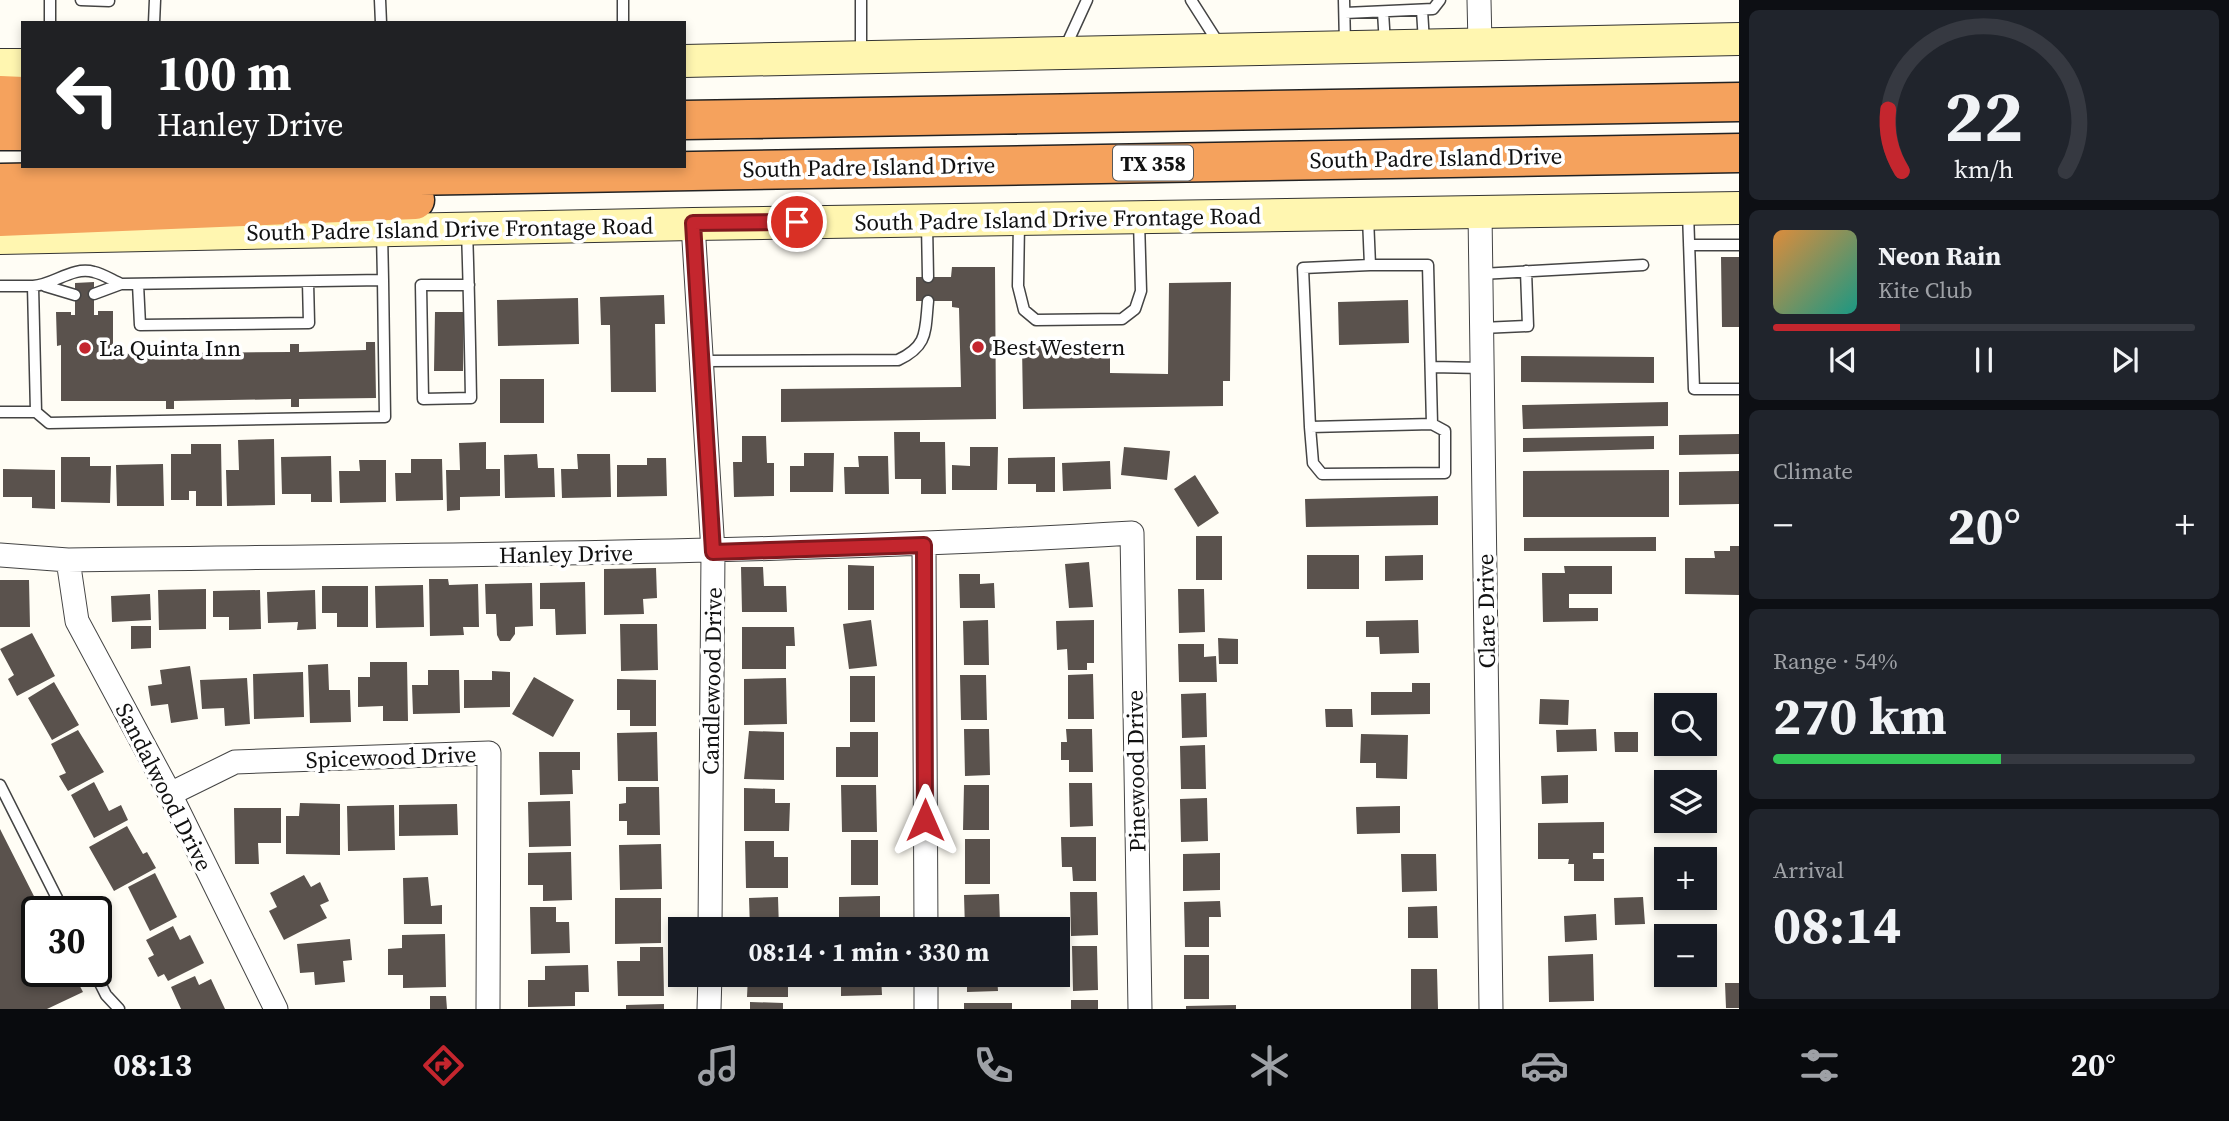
<!DOCTYPE html>
<html lang="en">
<head>
<meta charset="utf-8">
<style>
  :root { --surface:#171b24; --page:#20242c; --text:#f1f3f6; --muted:#9ea1a6; --line:#363941; --accent:#c4262e }
  body { margin:0; font-family:"Source Serif 4",serif; background:var(--page); color:var(--text); height:100vh; display:flex; flex-direction:column; font-size:26px; white-space:nowrap }
  * { box-sizing:border-box; margin:0 }
  p { font-size:23px; color:var(--muted) }
  .icon { flex:none; width:38px; height:38px; fill:none; stroke:currentColor; stroke-width:2; stroke-linecap:round; stroke-linejoin:round }
  .map { position:relative; flex:1; overflow:hidden }
  .details { display:flex; flex-direction:column; gap:10px; padding:10px; background:#0d0f14; width:490px }
  .details>* { flex:none }
  .hud { position:absolute; left:21px; top:21px; width:665px; height:147px; border-radius:0px; box-shadow:0 4px 10px #0003; background:#202124; color:#fff; overflow:hidden }
  .fabs { position:absolute; left:1654px; top:693px; display:grid; gap:14px }
  .fabs a { display:grid; place-items:center; width:63px; height:63px; border-radius:0px; background:var(--surface); box-shadow:0 4px 10px #0003; font-size:35px }
  .speed { position:absolute; left:21px; top:896px; display:flex; gap:14px; font-size:35px; font-weight:700; text-align:center }
  .speed>* { display:grid; place-content:center; width:91px; height:91px; border-radius:50%; background:var(--surface); box-shadow:0 4px 10px #0003; line-height:1 }
  .speed .limit { border:4px solid #111; border-radius:10px; background:#fff; color:#111 }
  .pin { position:absolute; display:grid; place-items:center; width:60px; height:60px; color:#fff; margin:-30px; border:4px solid #fff; border-radius:50%; box-shadow:0 2px 7px #0007 }
  .me { position:absolute; width:77px; margin:-38px; rotate:0deg; stroke-linejoin:round; filter:drop-shadow(0 0 5px #0008) }
  .turn { display:flex; align-items:center; gap:24px; height:147px; padding:0 21px; font-size:32px }
  .turn .icon { width:91px; height:91px; stroke-width:2.5 }
  .turn b { display:block; font-size:49px; line-height:60px }
  .big { font-size:52px; font-weight:700; line-height:1.1 }
  .details .tile { flex:1; display:flex; flex-direction:column; justify-content:center; gap:10px; min-width:0; padding:0 24px; border-radius:10px; background:var(--page) }
  .details .dial { align-items:center; gap:0 }
  .dial svg { height:182px; overflow:visible; fill:none; stroke:var(--line); stroke-width:7; stroke-linecap:round; text-anchor:middle }
  .dial text { fill:var(--text); stroke:none }
  .song { display:flex; align-items:center; gap:21px }
  .cover { width:84px; height:84px; border-radius:10px; background:linear-gradient(135deg,hsl(30 70% 55%),hsl(170 70% 35%)) }
  .played { height:7px; border-radius:4px; background:linear-gradient(90deg,var(--accent) 30%,var(--line) 30%) }
  .keys { display:flex; justify-content:space-around; direction:ltr }
  .heat { display:flex; justify-content:space-between; align-items:center; font-size:38px; direction:ltr }
  .charge { height:10px; border-radius:5px; background:linear-gradient(90deg,#34c759 54%,var(--line) 0) }
  .trip { position:absolute; left:668px; top:917px; width:402px; height:70px; border-radius:0px; background:var(--surface); box-shadow:0 4px 10px #0003; font-weight:700; line-height:70px; text-align:center }
  .tab-bar { display:flex; height:112px; justify-content:space-around; align-items:center; background:#090b0e; color:var(--muted) }
  .tab-bar .icon { width:49px; height:49px }
  .tab-bar .active { color:var(--accent) }
  .tab-bar b { font-size:32px; color:var(--text) }
  main { display:flex; flex:1; min-height:0 }
  .map>svg:first-child { display:block }
  .building { fill:#5a524d }
  .lines { fill:none; stroke-linecap:round; stroke-linejoin:round }
  .service-casing { stroke:#444; stroke-width:13 }
  .minor-casing { stroke:#444; stroke-width:25 }
  .secondary-casing { stroke:#333; stroke-width:34 }
  .motorway-casing { stroke:#222; stroke-width:41 }
  .service { stroke:#fff; stroke-width:10 }
  .minor { stroke:#fff; stroke-width:23 }
  .secondary { stroke:#fff6b0; stroke-width:32 }
  .motorway { stroke:#f5a25d; stroke-width:38 }
  .route-casing { stroke:#7f191e; stroke-width:18 }
  .route { stroke:#c4262e; stroke-width:12 }
  .poi-dot { fill:#c4262e; stroke:#fff; stroke-width:2.5 }
  .labels { text-anchor:middle; dominant-baseline:central; stroke-width:7; stroke-linejoin:round; paint-order:stroke }
  .shield { fill:#fff; stroke:#585858; stroke-width:2 }
  .shield-label { font-size:21px; font-weight:bold; fill:#111 }
  .street-label { font-size:23px; fill:#111; stroke:#fff }
  .poi-label { font-size:23px; fill:#111; stroke:#fff; text-anchor:start }
</style>
</head>
<body>
<main>
<div class="map">
<svg width="1739" height="1009" viewBox="0 0 1739 1009">
  <rect width="100%" height="100%" fill="#fffdf5"/>
  <path class="building" d="M1721 257H1739V327H1722Z
    M952 267H995L996 419 781 422V389L961 387 959 308 952 307V301H916V277H951Z
    M94 282V315H98V311H113V345H110V354L184 353V345H192L193 353 290 352V344H299V352L366 350V342H375L376 398 299 399V407H291V399L174 401V409H166V401H61V345L57 346 56 312H71V315H75V283Z
    M1231 282 1230 381H1223V406L1023 409 1022 346H1110V373L1168 374 1169 283Z
    M664 295 665 324H655L656 392H611L610 325H601L600 297Z
    M578 298 579 344 498 346 497 300Z
    M1408 300 1409 343 1339 345 1338 302Z
    M435 312H464L463 371H434Z
    M1521 356 1654 357V383L1521 382Z
    M500 379H544V423H500Z
    M1668 402V426L1523 429 1522 405Z
    M894 432H920V442H945L946 494H921V479H895Z
    M1739 434V454L1679 455V435Z
    M742 436H766L767 463H774V496L734 497 733 462H742Z
    M1654 436V449L1523 452V438Z
    M274 439 275 505 227 506 226 470H239L238 440Z
    M486 442V469H500V496L460 497V510L447 511 446 470H460L459 443Z
    M191 444H221L222 506H196V491H189V500H171V454H191Z
    M970 447H998L997 490H952V465L970 466Z
    M1124 447 1170 451 1167 480 1121 475Z
    M804 453H834L833 492H790V466H804Z
    M537 454 538 468H554L555 497 505 498 504 455Z
    M577 454H610L611 497 562 498 561 469H578Z
    M331 456 332 502H311V494H282L281 457Z
    M858 456H888L889 494H845L844 467H859Z
    M61 457H90V466H111L110 503 61 502Z
    M1055 457V492H1036V484H1008V458Z
    M647 458H666L667 496 617 497V465H647Z
    M411 459H442L443 500 396 501 395 473H411Z
    M359 460H386V502L340 503 339 471H360Z
    M1110 461 1111 489 1063 491 1062 463Z
    M163 464 164 506H117L116 465Z
    M3 469 55 470V509L32 508V497H3Z
    M1669 470V517H1523V471Z
    M1739 471V504L1679 505V472Z
    M1195 475 1219 513 1198 527 1174 489Z
    M1438 496V525L1306 527 1305 499Z
    M1196 536H1222V580H1196Z
    M1656 537V551H1524V538Z
    M1730 546H1739V595L1685 594V558H1715L1714 551H1730Z
    M1307 555H1359V589H1307Z
    M1423 555V580L1385 581V556Z
    M1089 562 1093 607 1069 608 1065 564Z
    M848 565 874 566V610H848Z
    M1564 566H1612V594H1569V608H1598V621L1543 622 1542 573H1565Z
    M741 567H763L764 586H786L787 612H742Z
    M656 568 657 598 643 599 644 614 604 615V569Z
    M959 574H980V584L994 583 995 608H960Z
    M429 579H448L449 585 478 584 479 627H463L464 635 430 636Z
    M0 580H29L30 627H0Z
    M585 582 586 634 556 635 555 609H540V583Z
    M532 583 533 626 515 627V634L510 641H500L497 635 496 614H486L485 584Z
    M423 585 424 627 376 628 375 586Z
    M322 586H368V627H337V613H322Z
    M206 589V629L159 630 158 590Z
    M1178 589H1204L1205 632 1179 633Z
    M260 590 261 629 229 630V617H213V591Z
    M315 590 316 629 297 630 298 622 268 623 267 592Z
    M150 594 151 620 112 622 111 596Z
    M871 620 877 666 849 669 843 624Z
    M988 620 989 665H964L963 621Z
    M1094 620V663H1087V670H1068L1067 649 1057 650 1056 621Z
    M1418 620 1419 653 1380 654 1379 637H1366V621Z
    M620 624H657L658 670 621 671Z
    M131 626H151V648L131 649Z
    M742 627H794L795 646H786V669H742Z
    M32 633 55 676 17 696 8 679 14 675 0 649Z
    M1218 638 1238 639V664H1219Z
    M1178 644H1204V657L1216 656 1217 682H1179Z
    M370 662H407L408 721H383V706L358 707V677H370Z
    M328 664 329 690H350L351 722 310 723 308 665Z
    M190 666 198 719 171 723 168 704 151 706 148 686 162 684 160 670Z
    M428 670H459L460 713 413 714 412 685H428Z
    M492 671 510 672V707L464 708V680H492Z
    M303 672 304 717 254 719 253 674Z
    M1093 674 1094 719H1068V675Z
    M960 675H986L987 720H961Z
    M850 676H875V722H850Z
    M534 677 574 700 553 737 512 714Z
    M247 678 250 724 225 726 224 708 202 709 200 680Z
    M786 678 787 724 744 725V679Z
    M617 679 656 680V726H630V710H617Z
    M54 682 79 725 52 740 28 698Z
    M1412 683H1430V714L1371 715V692H1412Z
    M1206 693 1207 737 1182 738 1181 694Z
    M1540 699 1569 700 1568 725 1539 724Z
    M1325 709H1352L1353 727H1326Z
    M964 729H989L990 775 965 776Z
    M1066 729H1092L1093 772H1069V760H1061V742H1067Z
    M1596 729 1597 751 1557 752 1556 730Z
    M78 730 104 772 68 791 59 776 66 773 51 744Z
    M749 731 784 732V780L744 779Z
    M657 732 658 781H618L617 733Z
    M850 732H878V777H836V747H850Z
    M1614 732H1638V752H1615Z
    M1361 734 1408 735 1407 779 1376 778V763H1360Z
    M1205 745 1206 789H1181L1180 746Z
    M539 752H580V770H572L573 794 540 795Z
    M1568 775V803L1542 804 1541 776Z
    M94 782 109 811 121 805 128 820 94 838 71 795Z
    M1069 783H1092L1093 826 1070 827Z
    M841 785H876L877 832H842Z
    M964 785H989V830H963Z
    M626 787H659L660 835H627V821H619V804L626 803Z
    M744 788 775 789V803H790L789 831H744Z
    M1207 798 1208 841 1181 842 1180 799Z
    M570 801 571 846 529 847 528 802Z
    M300 803 340 804V855L286 854V816H299Z
    M457 804 458 835 399 836V805Z
    M394 805 395 850 348 851 347 806Z
    M1400 806V833L1357 834 1356 807Z
    M234 808H281V843H258L259 864H235Z
    M1604 822V853H1593V859H1604V881H1574V864H1568L1569 859H1538V823Z
    M127 826 143 854 147 852 156 868 114 891 89 847Z
    M0 829 42 912H37V971H72L83 992 47 1009H0Z
    M1061 837H1096V881H1073L1072 867H1062Z
    M965 839H990V884H965Z
    M851 840H878V885H851Z
    M745 841H774V857H788V888H746Z
    M661 844 662 889 620 890 619 845Z
    M571 852 572 900 543 901V885H528V853Z
    M1220 853V890L1183 891V854Z
    M1401 854H1436L1437 891 1402 892Z
    M155 873 177 917 150 931 128 887Z
    M304 875 311 887 320 882 329 901 320 905 327 918 284 940 269 911 277 907 270 893Z
    M428 877 431 906 442 905V924H404L403 878Z
    M1070 892H1097L1098 935 1071 936Z
    M999 894 1000 923H990V929H965L964 895Z
    M880 896V929H853V924H839V897Z
    M778 897 779 929H750L749 898Z
    M1643 897 1645 924 1615 925 1614 898Z
    M615 898H661V943L615 944Z
    M1220 901 1221 917H1209V947H1185L1184 902Z
    M1437 906 1438 938H1408V907Z
    M530 907H556V922H569L570 953 531 954Z
    M1596 914 1597 940 1565 942 1564 916Z
    M173 926 180 940 190 935 204 963 168 981 164 974 158 977 148 958 154 955 146 940Z
    M445 934 446 987 403 988V975H388V949L402 948V935Z
    M350 939 352 960 343 961 345 982 315 985 314 972 300 973 297 944Z
    M1072 946H1097L1098 990 1073 991Z
    M640 947H663L664 996H618L617 961H640Z
    M1593 954 1594 1001 1549 1002 1548 956Z
    M1184 955H1209V999H1184Z
    M588 965 589 992H575V1006L528 1007V980H545V966Z
    M1411 969H1437L1438 1009H1411Z
    M748 975H788V997H747Z
    M841 975H881L882 995 841 996Z
    M967 975H997L998 991 967 992Z
    M195 976 199 985 211 979 225 1009H181L171 987Z
    M1725 983H1739V1008H1726Z
    M430 996H446L447 1009H430Z
    M1071 1000H1098V1009H1071Z
    M750 1002 783 1003V1009H750Z
    M964 1003H1012V1009H964Z
    M664 1004V1009H626V1005Z
    M1236 1005V1009H1186V1006Z"/>
  <g class="lines">
    <g class="service-casing">
      <path id="service" d="M81 0 109 1
        M380 0 381 23
        M861 0V53
        M1191 0 1219 44
        M1344 0 1345 44
        M1422 10 1424 42
        M1383 12 1385 44
        M1345 13 1433 9 1440 0
        M50 23V0
        M154 23 155 0
        M623 23V0
        M1065 48 1087 0
        M1688 212 1694 389H1739
        M1019 222 1018 286 1024 310 1036 320 1122 319 1135 309 1141 291 1139 221
        M927 224 928 277
        M467 231C469 287 470 343 471 398L423 399 421 285H469
        M1689 245H1739
        M1370 265H1428L1432 424
        M1481 274 1643 265
        M121 284 383 280 382 233
        M138 284 140 325 309 323 308 282
        M0 286H33L36 412H0
        M33 286C54 285 72 266 94 272 103 274 112 280 121 284L94 294
        M45 286 75 295
        M1482 328 1528 326 1526 271
        M702 361 898 360C928 346 925 332 928 301
        M1431 367 1483 368
        M36 412 49 423 385 417 383 280
        M1310 427 1432 424 1445 431V473L1322 474 1313 463 1310 427 1303 268 1370 265 1368 218
        M0 785 64 912
        M94 971 106 995 119 1009"/>
    </g>
    <g class="minor-casing">
      <path id="minor" d="M1479 0 1480 44
        M1480 213 1491 1009
        M693 224 713 552 710 929
        M924 546 926 929
        M0 555 68 560C423 555 777 554 1132 533L1140 1009
        M68 560 77 621 170 794 276 1009
        M170 794 235 762 489 753 488 1009
        M926 975V1009
        M709 1009 710 975"/>
    </g>
    <g class="secondary-casing">
      <path id="secondary" d="M684 61 1739 39
        M0 65H23
        M0 238 693 224 1739 208"/>
    </g>
    <g class="motorway-casing">
      <path id="motorway" d="M0 95 23 96
        M684 120 1739 102
        M0 131H23
        M0 183 1739 153
        M0 217 415 200"/>
    </g>
    <use href="#service" class="service"/>
    <use href="#minor" class="minor"/>
    <use href="#secondary" class="secondary"/>
    <use href="#motorway" class="motorway"/>
  </g>
  <g class="lines">
    <g class="route-casing">
      <path id="route" d="M797 222 693 223 713 552 924 545 925 820"/>
    </g>
    <use href="#route" class="route"/>
  </g>
  <g class="poi-dot">
    <circle cx="978" cy="347" r="7"/>
    <circle cx="85" cy="348" r="7"/>
  </g>
  <g class="labels">
    <rect class="shield" x="1113" y="145.5" width="80" height="35" rx="5"/>
    <g class="shield-label">
      <text x="1153" y="163">TX 358</text>
    </g>
    <g class="street-label">
      <text transform="translate(1436 158) rotate(-1)">South Padre Island Drive</text>
      <text transform="translate(869 167) rotate(-1)">South Padre Island Drive</text>
      <text transform="translate(1058 219) rotate(-1)">South Padre Island Drive Frontage Road</text>
      <text transform="translate(450 229) rotate(-1)">South Padre Island Drive Frontage Road</text>
      <text transform="translate(566 554) rotate(-1)">Hanley Drive</text>
      <text transform="translate(1486 611) rotate(-91)">Clare Drive</text>
      <text transform="translate(712 681) rotate(-89)">Candlewood Drive</text>
      <text transform="translate(391 757) rotate(-2)">Spicewood Drive</text>
      <text transform="translate(1136 771) rotate(-91)">Pinewood Drive</text>
      <text transform="translate(164 787) rotate(63)">Sandalwood Drive</text>
    </g>
    <g class="poi-label">
      <text x="992" y="347">Best Western</text>
      <text x="99" y="348">La Quinta Inn</text>
    </g>
  </g>
</svg>
<div class="fabs">
<a><svg class="icon" aria-label="search" viewBox="0 0 24 24"><circle cx="10" cy="10" r="6"/><path d="M15 15l6 6"/></svg></a>
<a><svg class="icon" aria-label="layers" viewBox="0 0 24 24"><path d="M12 4l9 5-9 5-9-5zM3 14l9 5 9-5"/></svg></a>
<a>+</a>
<a>−</a>
</div>
<div class="speed"><div class="limit">30</div></div>
<div class="pin" style="left:797px;top:222px;background:#d93025"><svg class="icon" aria-label="arrive" viewBox="0 0 24 24"><path d="M6 21V4h12l-3 4 3 4H6"/></svg></div>
<svg class="me" style="left:925px;top:820px" viewBox="-20 -20 40 40"><path d="M0-17L14 15 0 8-14 15z" fill="#c4262e" stroke="#fff" stroke-width="4"/></svg>
<div class="trip">08:14 · 1 min · 330 m</div>
<div class="hud">
<div class="turn"><svg class="icon" aria-label="left" viewBox="0 0 24 24"><path d="M17 20v-9H6M10 6l-5 5 5 5"/></svg><div><b>100 m</b>Hanley Drive</div></div>
</div>
</div>
<section class="details">
<div class="tile dial"><svg viewBox="0 0 100 80">
<path d="M14 69A42 42 0 1 1 86 69"/>
<path d="M14 69A42 42 0 0 1 8 42" stroke="#c4262e"/>
<text x="50" y="56" font-size="32" font-weight="700">22</text>
<text x="50" y="72" font-size="11">km/h</text>
</svg></div>
<div class="tile">
<div class="song"><i class="cover"></i><div><b>Neon Rain</b><p>Kite Club</p></div></div>
<div class="played"></div>
<div class="keys"><svg class="icon" aria-label="previous" viewBox="0 0 24 24"><path d="M18 5L8 12l10 7zM5 5v14"/></svg><svg class="icon" aria-label="pause" viewBox="0 0 24 24"><path d="M8 5v14M16 5v14"/></svg><svg class="icon" aria-label="next" viewBox="0 0 24 24"><path d="M6 5l10 7-10 7zM19 5v14"/></svg></div>
</div>
<div class="tile"><p>Climate</p>
<div class="heat"><a>−</a><b class="big">20°</b><a>+</a></div>
</div>
<div class="tile"><p>Range · 54%</p><b class="big">270 km</b><div class="charge"></div></div>
<div class="tile"><p>Arrival</p><b class="big">08:14</b></div>
</section>
</main>
<nav class="tab-bar">
<b>08:13</b>
<svg class="icon active" aria-label="directions" viewBox="0 0 24 24"><path d="M12 3l9 9-9 9-9-9zM9 14v-3h6M13 9l2 2-2 2"/></svg>
<svg class="icon" aria-label="music" viewBox="0 0 24 24"><path d="M9 18V5l10-2v13"/><circle cx="6" cy="18" r="3"/><circle cx="16" cy="16" r="3"/></svg>
<svg class="icon" aria-label="phone" viewBox="0 0 24 24"><path d="M5 4h4l2 5-3 2q2 4 5 5l2-3 5 2v4C11 20 4 13 5 4z"/></svg>
<svg class="icon" aria-label="climate" viewBox="0 0 24 24"><path d="M12 3v18M4 7l16 10M4 17L20 7"/></svg>
<svg class="icon" aria-label="car" viewBox="0 0 24 24"><path d="M5 17H2v-5l4-1 3-4h7l3 4 3 1v5h-3M9 17h6M6 11h13"/><circle cx="7" cy="17" r="2"/><circle cx="17" cy="17" r="2"/></svg>
<svg class="icon" aria-label="filters" viewBox="0 0 24 24"><path d="M4 7h16M4 17h16"/><circle cx="9" cy="7" r="2"/><circle cx="15" cy="17" r="2"/></svg>
<b>20°</b>
</nav>
</body>
</html>
